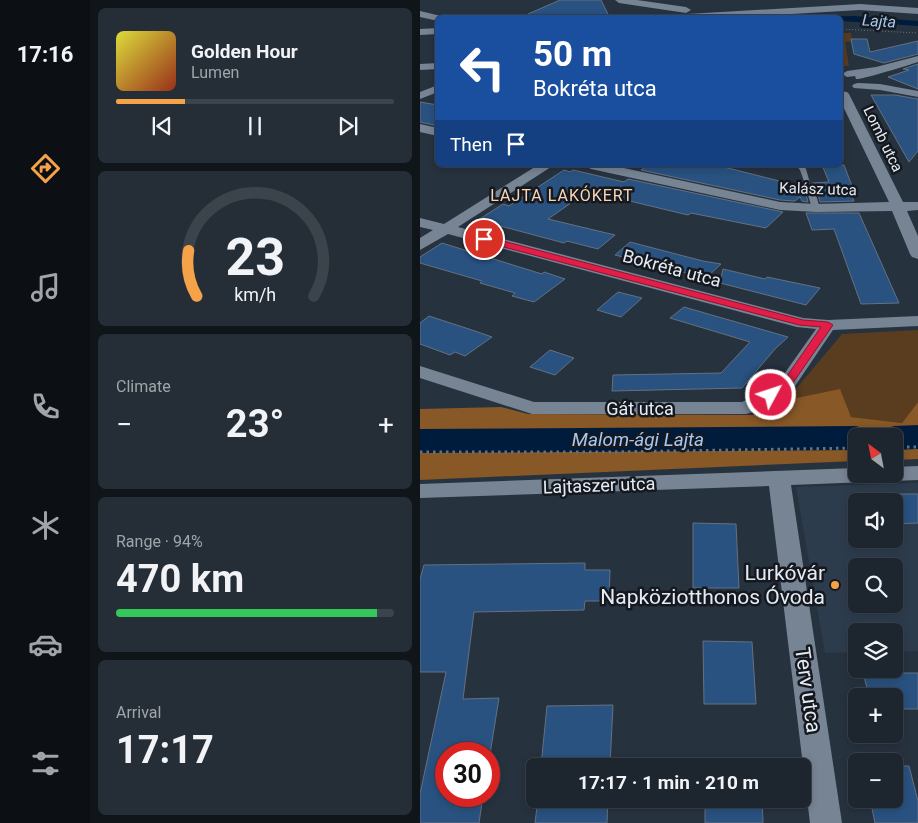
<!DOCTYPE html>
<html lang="en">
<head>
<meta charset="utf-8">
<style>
  :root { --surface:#1d262f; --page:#252e37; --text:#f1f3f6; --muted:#a0a5aa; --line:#3b434b; --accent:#f6a248 }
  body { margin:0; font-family:Roboto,sans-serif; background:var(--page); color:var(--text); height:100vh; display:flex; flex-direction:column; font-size:19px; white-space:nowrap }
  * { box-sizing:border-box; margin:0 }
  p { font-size:16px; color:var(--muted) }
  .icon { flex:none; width:28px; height:28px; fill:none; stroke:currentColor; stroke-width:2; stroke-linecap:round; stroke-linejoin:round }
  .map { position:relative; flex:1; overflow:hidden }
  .details { display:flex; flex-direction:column; gap:8px; padding:8px; background:#10151a; width:330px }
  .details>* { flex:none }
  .hud { position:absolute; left:15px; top:15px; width:408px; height:152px; border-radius:8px; box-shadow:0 2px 8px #0003,0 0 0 1px var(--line); background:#1a4fa0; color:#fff; overflow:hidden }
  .needle { width:32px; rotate:328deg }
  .tools { position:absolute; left:428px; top:428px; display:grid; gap:10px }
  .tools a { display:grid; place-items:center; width:55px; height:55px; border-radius:8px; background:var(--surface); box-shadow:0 2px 8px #0003,0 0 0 1px var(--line); font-size:25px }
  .speed { position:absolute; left:15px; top:742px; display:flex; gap:10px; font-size:25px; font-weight:700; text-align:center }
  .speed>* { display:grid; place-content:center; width:65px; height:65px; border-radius:50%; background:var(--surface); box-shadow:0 2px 8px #0003,0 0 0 1px var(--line); line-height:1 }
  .speed .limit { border:8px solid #d22; background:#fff; color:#111 }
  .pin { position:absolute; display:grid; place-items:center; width:42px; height:42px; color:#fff; margin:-21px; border:2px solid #fff; border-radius:50%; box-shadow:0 1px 5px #0007 }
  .me { position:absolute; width:55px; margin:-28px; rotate:50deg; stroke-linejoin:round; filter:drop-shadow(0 0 4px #0008) }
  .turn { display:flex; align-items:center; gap:18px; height:105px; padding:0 15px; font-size:22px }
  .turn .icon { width:65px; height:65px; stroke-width:2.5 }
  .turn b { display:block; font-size:35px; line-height:42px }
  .then { display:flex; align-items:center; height:48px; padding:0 15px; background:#0003; gap:10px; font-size:19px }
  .big { font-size:38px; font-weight:700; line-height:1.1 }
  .details .widget { flex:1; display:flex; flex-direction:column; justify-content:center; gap:8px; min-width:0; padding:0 18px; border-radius:8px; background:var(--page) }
  .details .dial { align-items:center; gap:0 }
  .dial svg { height:130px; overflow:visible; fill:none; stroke:var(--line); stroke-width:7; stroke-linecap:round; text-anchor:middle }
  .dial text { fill:var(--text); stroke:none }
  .song { display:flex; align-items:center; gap:15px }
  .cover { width:60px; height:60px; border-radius:8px; background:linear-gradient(135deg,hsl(60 70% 55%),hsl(10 70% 35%)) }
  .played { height:5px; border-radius:2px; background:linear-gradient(90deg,var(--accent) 25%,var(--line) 25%) }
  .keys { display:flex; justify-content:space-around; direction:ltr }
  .heat { display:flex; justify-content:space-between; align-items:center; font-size:28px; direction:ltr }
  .charge { height:8px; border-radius:4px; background:linear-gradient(90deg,#34c759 94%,var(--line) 0) }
  .trip { position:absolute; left:106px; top:758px; width:285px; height:50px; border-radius:8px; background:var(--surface); box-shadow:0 2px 8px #0003,0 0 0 1px var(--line); font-weight:700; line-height:50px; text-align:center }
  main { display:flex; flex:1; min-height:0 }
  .dock { display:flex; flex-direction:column; width:90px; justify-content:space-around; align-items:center; background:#0c0f13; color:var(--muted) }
  .dock .icon { width:35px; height:35px }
  .dock .current { color:var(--accent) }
  .dock b { font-size:22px; color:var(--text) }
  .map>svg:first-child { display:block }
  .built { fill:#2d3c4d; fill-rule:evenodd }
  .green { fill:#5a3c1e }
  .forest { fill:#885826 }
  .water { fill:#001c3d }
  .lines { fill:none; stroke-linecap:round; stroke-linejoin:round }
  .river { fill:#001c3d; fill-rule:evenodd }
  .building { fill:#295281; stroke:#647180 }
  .path-far1 { stroke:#68727d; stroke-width:1; stroke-dasharray:1 2; stroke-linecap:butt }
  .path { stroke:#68727d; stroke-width:3; stroke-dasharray:2.5 4; stroke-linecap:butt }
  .lane { fill:#778494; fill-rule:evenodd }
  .street { fill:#778494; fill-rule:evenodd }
  .route { fill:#e11d48; stroke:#92132f }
  .poi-dot { fill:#f6a248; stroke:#15191f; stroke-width:2 }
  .labels { text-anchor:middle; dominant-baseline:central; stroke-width:5; stroke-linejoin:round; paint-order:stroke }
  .far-street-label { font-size:15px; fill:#e4ebf3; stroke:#15191f }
  .far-water-label { font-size:16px; font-style:italic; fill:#a4c8f3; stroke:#15191f }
  .far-neighbourhood-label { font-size:16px; letter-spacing:1px; fill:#fad6b5; stroke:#15191f }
  .street-label { font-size:18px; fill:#e4ebf3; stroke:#15191f }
  .water-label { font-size:19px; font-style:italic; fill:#a4c8f3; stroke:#15191f }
  .near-poi-label { font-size:21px; fill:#e4ebf3; stroke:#15191f; text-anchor:end }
  .near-street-label { font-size:21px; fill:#e4ebf3; stroke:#15191f }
</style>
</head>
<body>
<main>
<nav class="dock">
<b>17:16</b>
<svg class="icon current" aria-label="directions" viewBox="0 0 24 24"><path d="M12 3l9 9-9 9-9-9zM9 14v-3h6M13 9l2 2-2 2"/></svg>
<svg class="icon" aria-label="music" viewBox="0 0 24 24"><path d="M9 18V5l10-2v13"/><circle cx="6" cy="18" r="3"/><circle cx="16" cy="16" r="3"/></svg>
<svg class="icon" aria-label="phone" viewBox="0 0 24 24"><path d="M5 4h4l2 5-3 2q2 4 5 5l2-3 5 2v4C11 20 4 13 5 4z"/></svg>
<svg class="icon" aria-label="climate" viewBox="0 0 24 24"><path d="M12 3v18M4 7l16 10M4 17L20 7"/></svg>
<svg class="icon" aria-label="car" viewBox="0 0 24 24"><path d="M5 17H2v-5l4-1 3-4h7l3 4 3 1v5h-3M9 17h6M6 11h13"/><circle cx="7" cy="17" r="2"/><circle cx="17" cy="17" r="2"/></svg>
<svg class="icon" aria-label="filters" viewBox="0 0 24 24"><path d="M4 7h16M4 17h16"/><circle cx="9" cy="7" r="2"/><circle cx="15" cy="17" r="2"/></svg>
</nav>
<section class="details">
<div class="widget">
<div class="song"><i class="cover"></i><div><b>Golden Hour</b><p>Lumen</p></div></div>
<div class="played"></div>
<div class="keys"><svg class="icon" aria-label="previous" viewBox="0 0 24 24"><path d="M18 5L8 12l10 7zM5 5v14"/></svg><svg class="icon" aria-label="pause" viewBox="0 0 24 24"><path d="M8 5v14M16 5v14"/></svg><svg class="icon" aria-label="next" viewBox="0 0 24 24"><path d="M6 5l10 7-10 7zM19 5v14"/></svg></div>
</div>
<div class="widget dial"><svg viewBox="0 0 100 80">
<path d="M14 69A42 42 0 1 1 86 69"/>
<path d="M14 69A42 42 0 0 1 9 41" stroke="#f6a248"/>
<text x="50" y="56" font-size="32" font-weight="700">23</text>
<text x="50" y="72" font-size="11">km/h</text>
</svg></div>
<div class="widget"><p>Climate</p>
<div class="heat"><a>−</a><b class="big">23°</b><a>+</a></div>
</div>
<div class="widget"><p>Range · 94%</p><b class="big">470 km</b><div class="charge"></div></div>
<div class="widget"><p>Arrival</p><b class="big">17:17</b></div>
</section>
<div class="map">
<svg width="498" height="823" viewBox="0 0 498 823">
  <rect width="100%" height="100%" fill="#27323f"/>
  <path class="built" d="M498 483V651L474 652V631H436V652L405 653 376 487ZM436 501H474V539H436ZM436 566H474V604H436Z"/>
  <path class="green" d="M420 33H431L432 41 425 42 429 66H420Z
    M498 330V402L482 423 431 417 354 415 422 334Z"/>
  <path class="forest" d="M420 389 431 417 482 423 498 402V459L474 460V436H436V461L0 480V409L81 407 108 414 354 415 372 399Z"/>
  <path class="water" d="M434 16 498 21V26L420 21V18L372 17Z"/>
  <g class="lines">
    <path class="river" d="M498 425V449L474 450V436H456L461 430 474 426Z
      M436 426 449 430 454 436H436V450L0 453V429Z"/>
  </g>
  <path class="building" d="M140 0H181L189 16 99 18Z
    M431 39H447L450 52 498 41V54L464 63 434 54Z
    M498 64V89L468 77 489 70 483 69Z
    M451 95H475L498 99V151L489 162Z
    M0 102 18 105V126L0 122Z
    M228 165H296L371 184 383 183 385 186 390 185 392 183 409 182 402 165H424L435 194H431L434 201 400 202 398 194 390 192 386 194 388 202 382 201 380 197 375 201 360 200 221 170Z
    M144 170 150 172 153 170 204 182 208 179 363 212 346 228 271 213 268 215 168 191 128 219 195 235 178 249 147 241 144 243 58 220 83 204 89 206Z
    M386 213H439L479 303 441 304 414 229 392 230Z
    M210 242 283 261 301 264 286 278 195 255Z
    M22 243 122 274 124 272 145 279 114 302 92 296 95 293 60 283 62 281 0 263V257Z
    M303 269 345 279 347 277 400 288 386 305 300 283Z
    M198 292 222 298 201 317 177 310Z
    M264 307 368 337 355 349 322 388 192 391 193 375 301 373 330 342 250 318Z
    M9 316 55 331 72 337 45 356 35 352 30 355 0 344V323Z
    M130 350 154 358 135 375 110 367Z
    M474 494H498V523L474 524Z
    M273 523 316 524 319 588H273Z
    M165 563V570H190L189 601H165L164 610 54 612 43 699 79 698 70 754H26V796H63L59 823H0V794L26 672H0V579L4 565Z
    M283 641 332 642 336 704H284Z
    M443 673H498V709H474V696H449Z
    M193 705 190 766H121L127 706Z
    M474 766H489L498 801V823H455L450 799H474Z
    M118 799H188L187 823H115Z
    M285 799H342L343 823H285Z"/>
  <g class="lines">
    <path class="path-far1" d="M420 29 498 33"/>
    <path class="path" d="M474 447H498
      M0 452H189L436 448"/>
    <path class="lane" d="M376 165H383L386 169 390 183 389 184H385L380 170Z
      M390 194 396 195 400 208 399 210 392 208 388 195Z"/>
    <path class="street" d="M195 0H217L266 7 271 10 266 13 199 3Z
      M440 4 498 8V14L440 10 306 18H246L250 15Z
      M0 11 21 16 22 18H18V21L0 17Z
      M18 28V34L0 35V29Z
      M498 56V62C489 65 441 80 436 79L435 76 427 77 422 74 427 71 456 67Z
      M18 63V69L0 70V64Z
      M438 83 460 84 498 91V97L460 90 434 88 432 86 434 84Z
      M18 85V92L0 99V92Z
      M420 91 427 92 429 94 483 202H498V210L487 211 498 236V259L492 257 490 254 472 211 396 212 360 210 171 169 164 165H190L360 202 396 204 469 202 420 100Z
      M0 124 18 128V136L0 132Z
      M118 165H134L38 227 383 318 408 320 498 316V326L413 330 371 392 333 412 326 414H112L0 378V366L114 402H322L357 384 396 329 377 327 28 234 0 250V238L13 230 0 227V218L24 224Z
      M498 466V480L371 485 422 823H390L349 486 0 498V484L436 468V474H474V467Z"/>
  </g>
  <path class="route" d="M64 236 383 320 408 322 413 325 368 390 355 397H347L346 395 360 386 401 327 379 325 61 241 60 239Z"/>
  <circle class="poi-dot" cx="415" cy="585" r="5"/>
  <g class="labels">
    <g class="far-street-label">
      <text transform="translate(463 139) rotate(64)">Lomb utca</text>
      <text transform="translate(398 189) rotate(2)">Kalász utca</text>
    </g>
    <g class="far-water-label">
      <text transform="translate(459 21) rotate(4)">Lajta</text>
    </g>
    <g class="far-neighbourhood-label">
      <text x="142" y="195">LAJTA LAKÓKERT</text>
    </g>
    <g class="street-label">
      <text transform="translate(252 268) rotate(15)">Bokréta utca</text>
      <text x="220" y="408">Gát utca</text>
      <text transform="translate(179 485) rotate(-2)">Lajtaszer utca</text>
    </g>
    <g class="water-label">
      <text x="218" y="439">Malom-ági Lajta</text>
    </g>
    <g class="near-poi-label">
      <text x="405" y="573">Lurkóvár<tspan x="405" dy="24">Napköziotthonos Óvoda</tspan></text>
    </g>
    <g class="near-street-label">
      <text transform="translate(388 690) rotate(82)">Terv utca</text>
    </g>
  </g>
</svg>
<div class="tools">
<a><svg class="needle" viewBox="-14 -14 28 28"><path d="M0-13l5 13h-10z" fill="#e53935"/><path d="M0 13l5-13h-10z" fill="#a0a5aa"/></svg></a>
<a><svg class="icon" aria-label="sound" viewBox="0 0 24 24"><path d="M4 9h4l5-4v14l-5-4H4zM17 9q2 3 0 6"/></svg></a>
<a><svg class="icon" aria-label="search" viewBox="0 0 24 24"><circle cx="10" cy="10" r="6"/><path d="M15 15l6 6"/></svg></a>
<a><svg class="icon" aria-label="layers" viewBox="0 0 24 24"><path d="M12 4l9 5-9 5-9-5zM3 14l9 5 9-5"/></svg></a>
<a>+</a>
<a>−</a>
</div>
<div class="speed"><div class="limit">30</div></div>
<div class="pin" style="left:64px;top:239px;background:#d93025"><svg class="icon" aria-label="arrive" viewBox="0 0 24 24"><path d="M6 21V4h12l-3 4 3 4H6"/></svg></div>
<svg class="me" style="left:351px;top:395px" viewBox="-20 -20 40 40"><circle r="17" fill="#e11d48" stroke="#fff" stroke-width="3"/><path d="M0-11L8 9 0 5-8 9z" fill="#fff"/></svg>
<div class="trip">17:17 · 1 min · 210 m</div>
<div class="hud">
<div class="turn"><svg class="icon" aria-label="left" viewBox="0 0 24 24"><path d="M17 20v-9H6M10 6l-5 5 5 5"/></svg><div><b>50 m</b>Bokréta utca</div></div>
<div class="then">Then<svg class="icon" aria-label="arrive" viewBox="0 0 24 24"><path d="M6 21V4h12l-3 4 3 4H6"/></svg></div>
</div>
</div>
</main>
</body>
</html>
